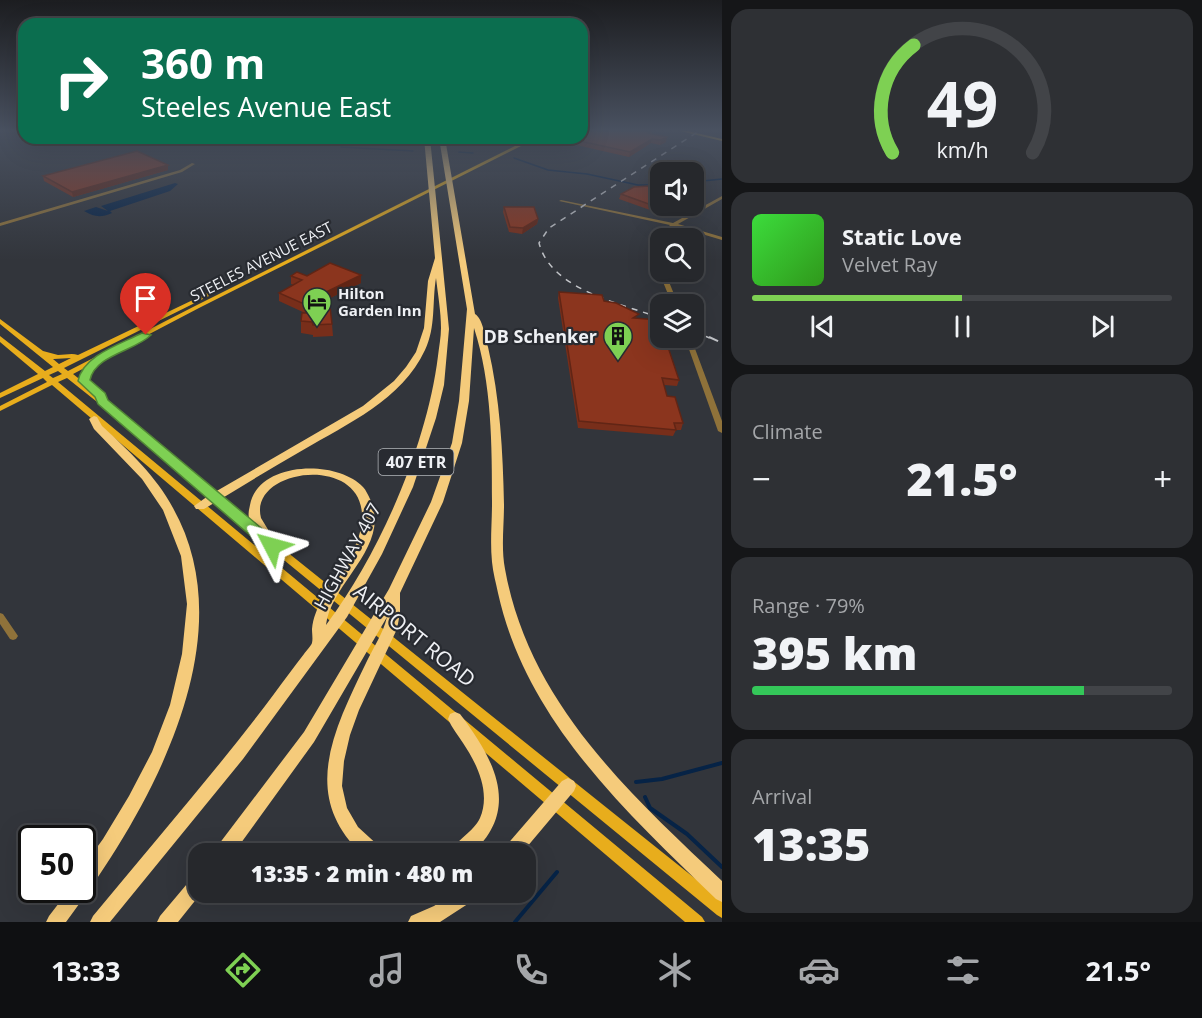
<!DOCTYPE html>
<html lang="en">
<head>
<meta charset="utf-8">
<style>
  :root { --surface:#26282c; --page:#2e3034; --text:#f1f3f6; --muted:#a4a6a9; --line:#424448; --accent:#7ed053 }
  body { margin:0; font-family:"Open Sans",sans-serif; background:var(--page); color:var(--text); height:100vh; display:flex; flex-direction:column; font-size:22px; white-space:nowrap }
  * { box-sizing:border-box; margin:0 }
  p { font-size:20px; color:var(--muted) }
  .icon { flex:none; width:33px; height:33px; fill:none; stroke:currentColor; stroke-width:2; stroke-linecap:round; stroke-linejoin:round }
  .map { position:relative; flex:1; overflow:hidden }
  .details { display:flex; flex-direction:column; gap:9px; padding:9px; background:#151618; width:480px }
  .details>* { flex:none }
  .hud { position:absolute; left:18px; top:18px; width:570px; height:126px; border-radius:18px; box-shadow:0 6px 24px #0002,0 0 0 2px var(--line); background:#0b6e4f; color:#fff; overflow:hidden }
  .tools { position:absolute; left:650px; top:162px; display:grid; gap:12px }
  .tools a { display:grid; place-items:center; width:54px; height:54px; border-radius:12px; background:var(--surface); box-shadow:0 6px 24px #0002,0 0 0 2px var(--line); font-size:30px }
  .speed { position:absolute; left:18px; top:825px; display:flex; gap:12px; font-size:30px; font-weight:700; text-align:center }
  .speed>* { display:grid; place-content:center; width:78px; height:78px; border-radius:50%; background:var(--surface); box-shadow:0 6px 24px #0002,0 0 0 2px var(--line); line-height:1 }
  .speed .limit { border:3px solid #111; border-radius:9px; background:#fff; color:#111 }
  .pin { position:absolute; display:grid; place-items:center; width:51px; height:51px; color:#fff; margin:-62px -26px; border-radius:50% 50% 50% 0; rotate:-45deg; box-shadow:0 0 6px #0007 }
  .pin .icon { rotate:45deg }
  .me { position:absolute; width:66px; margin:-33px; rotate:309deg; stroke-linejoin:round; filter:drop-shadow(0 0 4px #0008) }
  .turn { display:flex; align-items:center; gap:21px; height:126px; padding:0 24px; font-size:27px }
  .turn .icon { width:78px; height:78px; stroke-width:2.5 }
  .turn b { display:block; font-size:42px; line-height:51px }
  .big { font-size:45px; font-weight:800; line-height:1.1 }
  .details .tile { flex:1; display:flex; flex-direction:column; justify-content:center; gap:9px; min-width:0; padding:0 21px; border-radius:18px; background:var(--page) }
  .details .dial { align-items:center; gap:0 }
  .dial svg { height:156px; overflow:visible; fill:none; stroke:var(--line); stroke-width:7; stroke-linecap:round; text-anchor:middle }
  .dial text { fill:var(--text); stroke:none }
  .song { display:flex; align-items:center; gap:18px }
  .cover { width:72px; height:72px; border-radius:9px; background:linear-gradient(135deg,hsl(120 70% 55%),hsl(110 70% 35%)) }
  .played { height:6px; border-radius:3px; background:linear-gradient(90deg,var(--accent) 50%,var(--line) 50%) }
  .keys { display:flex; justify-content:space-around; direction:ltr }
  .heat { display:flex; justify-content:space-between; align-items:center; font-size:33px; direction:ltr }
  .charge { height:9px; border-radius:4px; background:linear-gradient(90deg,#34c759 79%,var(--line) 0) }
  .trip { position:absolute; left:188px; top:843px; width:348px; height:60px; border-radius:18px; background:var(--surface); box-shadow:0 6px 24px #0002,0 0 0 2px var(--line); font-weight:800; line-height:60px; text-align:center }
  .tabs { display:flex; height:96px; justify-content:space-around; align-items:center; background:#0f1012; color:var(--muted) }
  .tabs .icon { width:42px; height:42px }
  .tabs .current { color:var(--accent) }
  .tabs b { font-size:27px; color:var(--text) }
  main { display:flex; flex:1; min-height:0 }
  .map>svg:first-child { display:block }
  .water { fill:#062346 }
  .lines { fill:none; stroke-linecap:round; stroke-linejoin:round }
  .stream-far1 { stroke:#062346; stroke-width:1.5 }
  .stream { stroke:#062346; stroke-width:4 }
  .minor { fill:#8f723a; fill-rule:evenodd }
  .major { fill:#e8ad1c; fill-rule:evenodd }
  .highway { fill:#f5cb7b; fill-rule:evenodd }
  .rail-far1 { stroke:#c3c5c9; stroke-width:1.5; stroke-dasharray:6 6; stroke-linecap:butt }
  .rail { stroke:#c3c5c9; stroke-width:2; stroke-dasharray:10 10; stroke-linecap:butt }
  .wall { fill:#782e1a }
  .shaded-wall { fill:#612515 }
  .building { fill:#8b351e; stroke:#612515; stroke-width:1.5 }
  .route { fill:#7ed053; stroke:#528736; stroke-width:1.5 }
  .labels { text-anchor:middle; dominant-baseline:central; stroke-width:4.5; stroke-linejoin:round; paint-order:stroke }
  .far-street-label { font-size:15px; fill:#eff1f5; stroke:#282b31 }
  .far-poi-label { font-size:15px; font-weight:bold; fill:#eff1f5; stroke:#282b31; text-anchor:start }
  .shield { fill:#282b31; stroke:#b3b6ba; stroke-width:1.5 }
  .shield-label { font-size:16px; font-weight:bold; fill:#eff1f5 }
  .poi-label { font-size:18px; font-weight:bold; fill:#eff1f5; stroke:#282b31; text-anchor:end }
  .street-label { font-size:18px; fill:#eff1f5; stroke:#282b31 }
  .near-street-label { font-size:21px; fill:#eff1f5; stroke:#282b31 }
</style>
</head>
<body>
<main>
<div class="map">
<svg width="722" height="922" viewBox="0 0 722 922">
  <rect width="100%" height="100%" fill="#32353b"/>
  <path class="water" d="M175 183 178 184 170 191 110 211 112 213C100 218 95 217 84 211L96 207 108 211 101 206Z"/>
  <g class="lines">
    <path class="stream-far1" d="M315 138H319
      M328 138 344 142 341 147 413 151
      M459 152 473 153
      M514 158 548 170 587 174 638 185H660
      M693 182 722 179"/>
    <path class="stream" d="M636 782 662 779 722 763
      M645 797 650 808 687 834 722 867
      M515 922 557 872"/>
    <path class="minor" d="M192 163 195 164 182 172 0 226V223L180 170Z
      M722 196V199L678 224 722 237V240L675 226 662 238H660V242L658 245 660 255V268L657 266 652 245 658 237 670 225 559 201 561 200 673 223Z
      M660 271 665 272 678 304H672L659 272Z
      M685 338H691L722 421V433L718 431Z
      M0 613 3 614 16 633 18 636 16 639 13 640 10 639 0 624Z"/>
    <path class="major" d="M680 131H688L722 139V141Z
      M531 138H537L199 308 73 374 122 413 207 488 722 900V918L717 915 201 492 116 417 67 378 58 382 702 917 705 922H685L52 385 0 411V406L47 382 43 378 0 398V393L38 374 0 342V336L45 371 53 367 0 324V319L43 351C48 352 53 354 58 355 65 355 72 353 78 355L220 287 222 286 225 288 64 368 68 371 195 306ZM71 358 59 364 53 359H54ZM58 371 62 374 53 378 49 375Z"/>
    <path class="highway" d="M424 138H430L449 329 444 385 436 418 413 487 382 554 347 617 243 759 110 922H90L93 916C154 842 217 770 274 694 284 680 294 667 304 654 306 651 311 646 312 643 313 639 312 633 312 629 313 618 317 609 322 599 334 577 354 557 360 532 380 451 247 465 261 518L278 546 276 549H268L249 518C248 513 249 510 250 505 258 461 337 459 363 487 366 490 368 495 370 499 392 546 331 582 326 625 380 553 427 445 438 356 439 347 441 337 441 328 441 312 438 295 436 278 432 302 436 327 425 350 402 400 347 424 303 450 270 469 237 489 204 509H196L194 506 208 496 363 406 394 381 406 367 416 352 424 328 428 281 435 258Z
      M439 138H445L475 314C483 319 485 337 488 347 500 398 503 452 504 505 504 526 501 548 505 569 529 702 628 792 722 881V902L716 899C626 812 526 720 498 593 496 583 493 573 492 562 490 542 492 523 492 503 492 446 492 383 474 328L469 401 462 443 443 502 400 593V613L397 629 359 710 350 735 344 761 342 786 347 808 358 827 381 848 383 854H362C299 795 335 728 366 663 373 648 383 634 387 617L314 742 233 854H214L216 848 304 732 389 589 431 502 452 443 459 401 467 309Z
      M94 416 97 417 102 426C128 450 156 476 173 508 248 642 146 815 66 922H46L49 916 69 890H82V868L103 839 129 796 152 752 170 705 182 654 187 604 181 556 163 510 142 479 94 429 89 419Z
      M455 712 460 714C494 759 522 809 471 854H450C456 839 473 833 480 818 491 792 477 764 463 743 458 735 452 728 448 719L450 714Z
      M568 778 574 781 576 786 574 791 521 854H502L504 848 562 781Z
      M198 875V892H202L178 922H157L160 916 192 878Z
      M455 892H479L477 898 440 922H408L411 916 434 906Z"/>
    <path class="rail-far1" d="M660 318C620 303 551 290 539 243L549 228 699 131
      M693 331 712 339"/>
    <path class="rail" d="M709 337 722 343"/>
  </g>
  <path class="wall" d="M582 131H652V134L666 142 660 145 651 143 629 157 563 142 564 138H582Z
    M168 165V170L73 197 44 181 43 176Z
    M621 194 660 206H685L667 216 619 199Z
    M504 207 538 219 537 224 522 234 509 232 503 212Z
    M291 276H307L361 283 324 301 332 324 333 336 313 337V335L301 333V321L311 313V309L305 313 279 301V293L294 285 291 284Z
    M559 292 637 318 679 380 677 386 664 385 667 396 683 423 681 430H676L673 436 578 428 558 298Z"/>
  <path class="shaded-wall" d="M667 137 666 142 660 145 661 140Z
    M652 139 651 143 629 157 630 152Z
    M168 165V170L73 197 72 192Z
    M700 192 699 198 693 201V196Z
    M677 206H685L667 216 668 211Z
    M538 219 537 224 522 234 523 228Z
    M361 275V283L324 301V305L311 304 320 295Z
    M311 301V309L305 313 304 304Z"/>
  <path class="building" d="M582 131H651L648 133 667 137 661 140 652 139 630 152 566 138H582Z
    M137 151 168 165 72 192 43 176Z
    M649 186 660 189V206H677L668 211 621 194 634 187Z
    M693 190 700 192 693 196Z
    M504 207H534L538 219 523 228 510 227Z
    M330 263 361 275 320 295 324 297 311 304V301L304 304 279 293 302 280 291 276 297 272 307 276Z
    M559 292 602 295 604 301 616 303 639 314 633 318 659 320 660 324V338H665L679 380 662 378 667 396 675 397 683 423H674L676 430 579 421Z
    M311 304H324L330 307 332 324 313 325 312 322 301 321 302 313H312Z"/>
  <linearGradient id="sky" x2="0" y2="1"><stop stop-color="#1c1d20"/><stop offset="0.5" stop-color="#495160"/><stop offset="1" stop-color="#495160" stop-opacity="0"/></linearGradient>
  <rect width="722" height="260" fill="url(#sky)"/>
  <path class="route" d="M142 333 151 335C135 351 95 355 90 380L105 393 108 400 278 542 280 546 278 550H267L98 404 95 397 78 381C83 355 121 344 142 333Z"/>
  <defs>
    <g id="hotel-pin" transform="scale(1.5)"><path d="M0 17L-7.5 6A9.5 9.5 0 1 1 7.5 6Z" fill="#7ed053" stroke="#282b31"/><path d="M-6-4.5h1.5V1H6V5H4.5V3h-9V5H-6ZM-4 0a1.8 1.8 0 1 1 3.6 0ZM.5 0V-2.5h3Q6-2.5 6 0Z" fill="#111"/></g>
    <g id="building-pin" transform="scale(1.5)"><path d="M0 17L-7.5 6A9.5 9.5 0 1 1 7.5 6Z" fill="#7ed053" stroke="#282b31"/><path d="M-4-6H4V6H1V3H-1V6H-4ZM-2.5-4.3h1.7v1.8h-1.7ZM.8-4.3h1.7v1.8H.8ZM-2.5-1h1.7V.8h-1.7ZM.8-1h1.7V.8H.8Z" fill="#111"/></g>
  </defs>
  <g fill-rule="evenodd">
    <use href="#hotel-pin" x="317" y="302"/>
    <use href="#building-pin" x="618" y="336"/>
  </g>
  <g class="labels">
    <g class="far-street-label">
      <text transform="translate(261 261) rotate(-27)">STEELES AVENUE EAST</text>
    </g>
    <g class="far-poi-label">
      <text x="338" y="293">Hilton<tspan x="338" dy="17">Garden Inn</tspan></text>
    </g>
    <rect class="shield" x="378.5" y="449" width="75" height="26" rx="4.5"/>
    <g class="shield-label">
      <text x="416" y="462">407 ETR</text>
    </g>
    <g class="poi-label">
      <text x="597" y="336">DB Schenker</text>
    </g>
    <g class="street-label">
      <text transform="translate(347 556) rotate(-61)">HIGHWAY 407</text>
    </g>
    <g class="near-street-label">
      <text transform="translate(415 635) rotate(39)">AIRPORT ROAD</text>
    </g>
  </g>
</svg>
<div class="tools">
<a><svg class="icon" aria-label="sound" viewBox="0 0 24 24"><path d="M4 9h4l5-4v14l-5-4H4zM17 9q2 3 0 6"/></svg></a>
<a><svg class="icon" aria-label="search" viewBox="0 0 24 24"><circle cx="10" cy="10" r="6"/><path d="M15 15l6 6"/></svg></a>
<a><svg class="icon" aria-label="layers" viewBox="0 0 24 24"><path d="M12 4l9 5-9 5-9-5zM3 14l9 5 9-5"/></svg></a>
</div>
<div class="speed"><div class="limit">50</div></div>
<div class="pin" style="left:146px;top:335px;background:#d93025"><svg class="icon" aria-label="arrive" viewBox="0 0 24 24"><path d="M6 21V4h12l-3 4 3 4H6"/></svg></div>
<svg class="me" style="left:272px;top:546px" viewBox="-20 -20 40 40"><path d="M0-17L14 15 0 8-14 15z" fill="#7ed053" stroke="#fff" stroke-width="4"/></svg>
<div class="trip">13:35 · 2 min · 480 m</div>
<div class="hud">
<div class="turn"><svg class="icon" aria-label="right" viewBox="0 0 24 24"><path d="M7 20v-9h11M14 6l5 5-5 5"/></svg><div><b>360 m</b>Steeles Avenue East</div></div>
</div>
</div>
<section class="details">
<div class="tile dial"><svg viewBox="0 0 100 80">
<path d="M14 69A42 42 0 1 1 86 69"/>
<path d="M14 69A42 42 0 0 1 25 14" stroke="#7ed053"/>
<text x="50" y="56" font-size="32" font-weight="700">49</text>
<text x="50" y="72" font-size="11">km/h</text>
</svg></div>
<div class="tile">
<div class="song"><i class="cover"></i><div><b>Static Love</b><p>Velvet Ray</p></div></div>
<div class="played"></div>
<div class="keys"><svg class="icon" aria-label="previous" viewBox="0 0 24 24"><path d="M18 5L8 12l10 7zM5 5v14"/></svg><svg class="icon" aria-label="pause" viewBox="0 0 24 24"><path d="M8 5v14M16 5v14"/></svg><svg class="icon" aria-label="next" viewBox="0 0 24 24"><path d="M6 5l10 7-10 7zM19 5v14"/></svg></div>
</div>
<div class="tile"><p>Climate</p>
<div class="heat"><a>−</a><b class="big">21.5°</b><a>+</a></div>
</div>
<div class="tile"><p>Range · 79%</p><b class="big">395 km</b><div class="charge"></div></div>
<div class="tile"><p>Arrival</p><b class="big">13:35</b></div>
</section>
</main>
<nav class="tabs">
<b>13:33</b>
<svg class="icon current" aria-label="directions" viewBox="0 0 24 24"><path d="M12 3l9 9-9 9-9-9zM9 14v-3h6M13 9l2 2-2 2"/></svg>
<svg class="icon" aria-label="music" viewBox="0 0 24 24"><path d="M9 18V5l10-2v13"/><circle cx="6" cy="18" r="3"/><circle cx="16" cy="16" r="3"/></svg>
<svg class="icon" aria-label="phone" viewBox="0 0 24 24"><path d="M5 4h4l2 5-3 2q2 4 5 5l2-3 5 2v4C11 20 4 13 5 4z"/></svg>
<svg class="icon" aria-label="climate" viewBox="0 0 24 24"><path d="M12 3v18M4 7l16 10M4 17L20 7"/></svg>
<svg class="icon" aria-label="car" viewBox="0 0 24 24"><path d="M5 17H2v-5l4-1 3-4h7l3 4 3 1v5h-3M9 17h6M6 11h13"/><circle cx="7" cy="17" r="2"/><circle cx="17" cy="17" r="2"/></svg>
<svg class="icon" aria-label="filters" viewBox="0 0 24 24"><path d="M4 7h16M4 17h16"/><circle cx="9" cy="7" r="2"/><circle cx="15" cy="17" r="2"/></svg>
<b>21.5°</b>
</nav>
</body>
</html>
